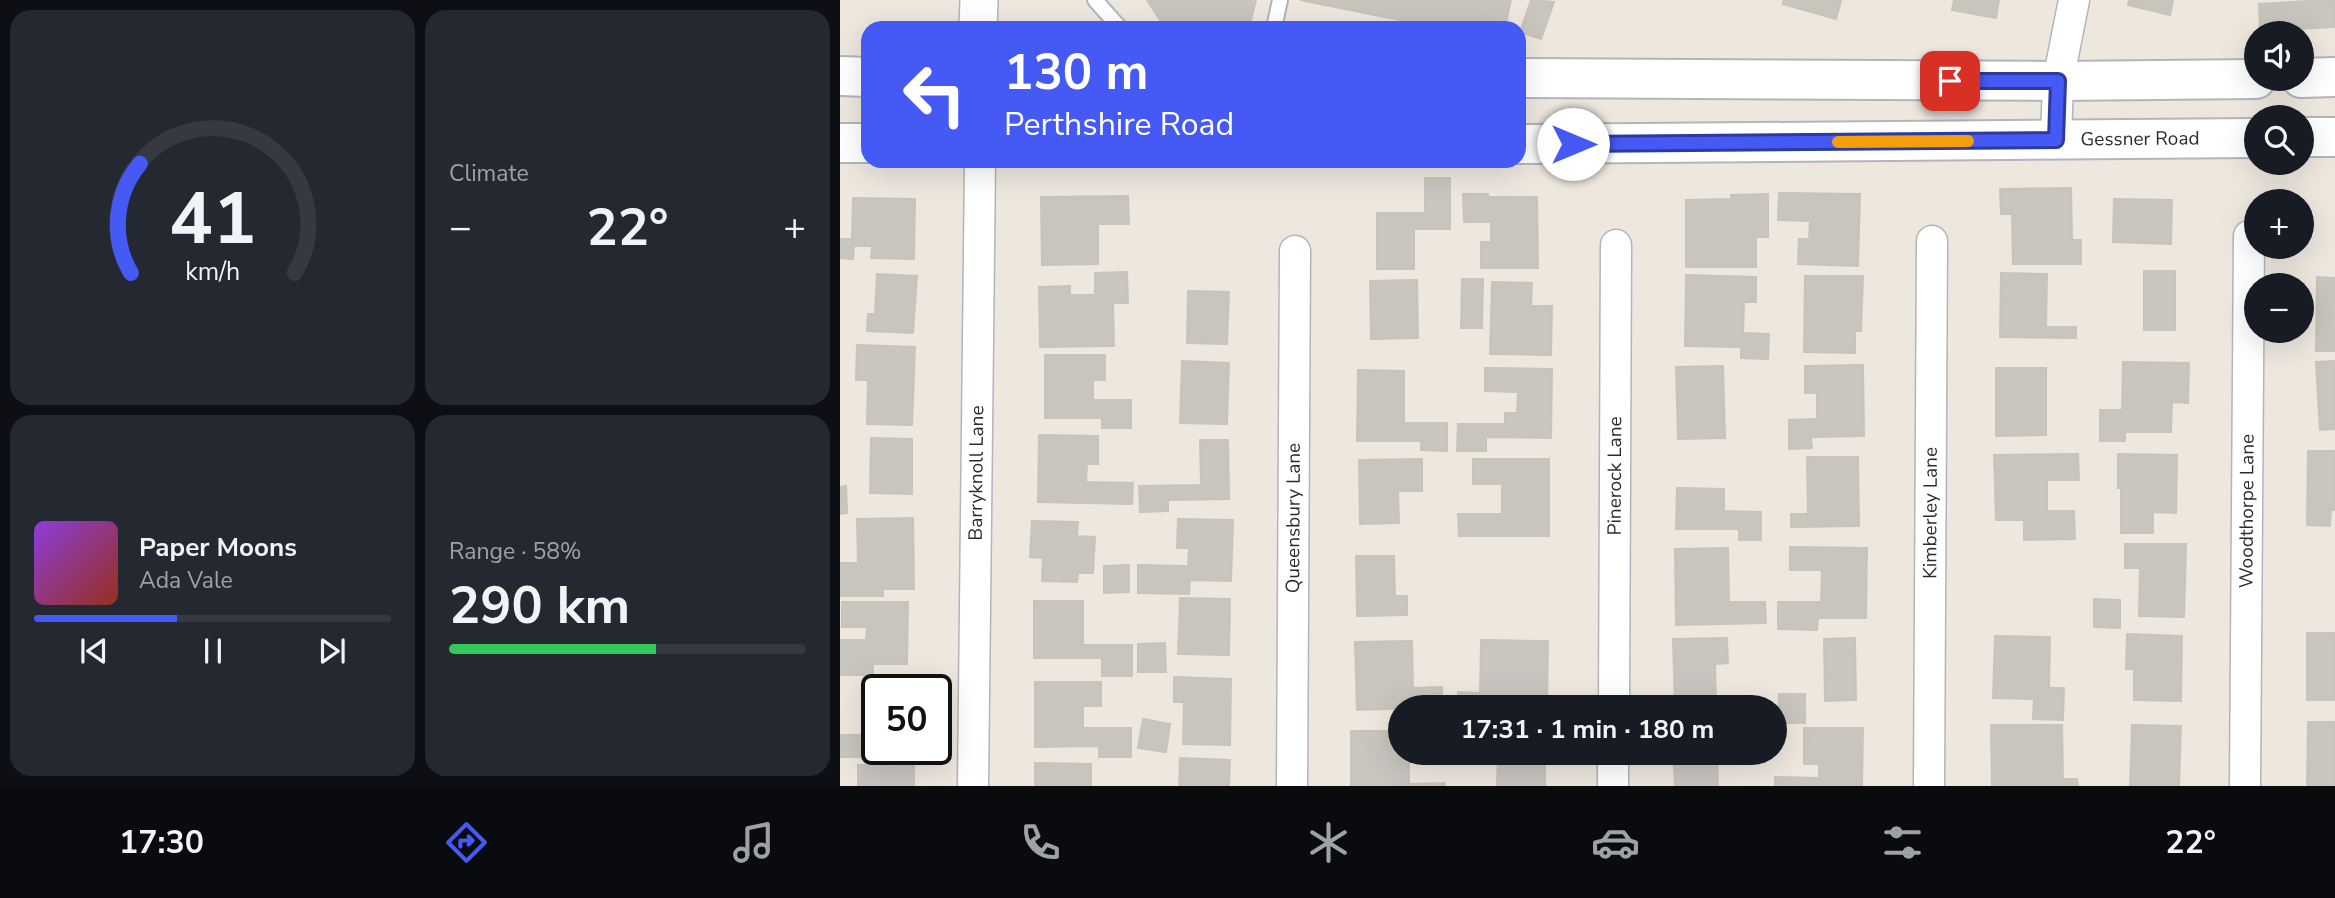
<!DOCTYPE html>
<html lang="en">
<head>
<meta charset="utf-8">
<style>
  :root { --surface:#171b24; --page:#242831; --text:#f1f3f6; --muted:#9ea1a6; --line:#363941; --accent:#4559f4 }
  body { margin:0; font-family:"Nunito Sans",sans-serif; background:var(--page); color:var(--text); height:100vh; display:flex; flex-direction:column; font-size:26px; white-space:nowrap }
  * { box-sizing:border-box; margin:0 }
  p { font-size:23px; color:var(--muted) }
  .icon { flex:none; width:38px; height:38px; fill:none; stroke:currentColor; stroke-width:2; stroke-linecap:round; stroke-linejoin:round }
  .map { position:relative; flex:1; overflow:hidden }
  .panel { display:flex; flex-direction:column; gap:10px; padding:10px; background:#0d0f14; width:840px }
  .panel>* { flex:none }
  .banner { position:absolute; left:21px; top:21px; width:665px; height:147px; border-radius:21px; box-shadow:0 7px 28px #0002; background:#4559f4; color:#fff; overflow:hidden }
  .controls { position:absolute; left:1404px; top:21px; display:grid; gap:14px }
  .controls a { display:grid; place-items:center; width:70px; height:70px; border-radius:50%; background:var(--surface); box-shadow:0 7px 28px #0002; font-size:35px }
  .speed { position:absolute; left:21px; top:674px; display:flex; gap:14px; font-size:35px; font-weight:700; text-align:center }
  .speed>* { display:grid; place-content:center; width:91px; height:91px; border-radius:50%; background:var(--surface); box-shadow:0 7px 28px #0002; line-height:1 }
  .speed .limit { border:4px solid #111; border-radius:10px; background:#fff; color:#111 }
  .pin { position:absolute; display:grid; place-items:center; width:60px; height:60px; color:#fff; margin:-30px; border-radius:14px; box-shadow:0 4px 10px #0006 }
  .me { position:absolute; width:77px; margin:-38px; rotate:90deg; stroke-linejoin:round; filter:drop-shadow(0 0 5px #0008) }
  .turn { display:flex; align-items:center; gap:24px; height:147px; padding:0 28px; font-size:32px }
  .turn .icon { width:91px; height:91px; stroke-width:2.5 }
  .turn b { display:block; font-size:49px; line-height:60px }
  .big { font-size:52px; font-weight:700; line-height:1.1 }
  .panel .card { flex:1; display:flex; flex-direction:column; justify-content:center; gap:10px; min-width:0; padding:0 24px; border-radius:21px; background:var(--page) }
  .panel .dial { align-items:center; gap:0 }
  .dial svg { height:182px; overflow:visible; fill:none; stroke:var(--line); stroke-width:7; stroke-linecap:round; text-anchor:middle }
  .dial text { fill:var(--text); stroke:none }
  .song { display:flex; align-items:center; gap:21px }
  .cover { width:84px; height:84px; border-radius:10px; background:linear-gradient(135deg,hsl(270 70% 55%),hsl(10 70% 35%)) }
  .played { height:7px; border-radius:4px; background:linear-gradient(90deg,var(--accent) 40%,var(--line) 40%) }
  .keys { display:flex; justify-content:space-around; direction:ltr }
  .heat { display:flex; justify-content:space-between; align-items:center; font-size:38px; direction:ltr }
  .charge { height:10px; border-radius:5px; background:linear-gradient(90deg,#34c759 58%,var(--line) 0) }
  .panel .tiles { flex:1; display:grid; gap:10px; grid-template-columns:repeat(2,1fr) }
  .trip { position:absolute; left:548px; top:695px; width:399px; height:70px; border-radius:35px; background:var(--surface); box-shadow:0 7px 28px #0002; font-weight:700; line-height:70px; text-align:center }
  .tab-bar { display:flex; height:112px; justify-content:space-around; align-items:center; background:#090b0e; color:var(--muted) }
  .tab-bar .icon { width:49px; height:49px }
  .tab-bar .on { color:var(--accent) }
  .tab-bar b { font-size:32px; color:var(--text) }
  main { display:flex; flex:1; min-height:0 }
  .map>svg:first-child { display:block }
  .building { fill:#c8c4be; stroke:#c8c4b8; stroke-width:2 }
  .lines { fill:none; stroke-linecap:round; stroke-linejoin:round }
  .service-casing { stroke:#b2b4be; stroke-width:18 }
  .minor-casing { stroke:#b2b4be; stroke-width:33 }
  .tertiary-casing { stroke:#b2b4be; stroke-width:40 }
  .secondary-casing { stroke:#b2b4be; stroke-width:42 }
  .service { stroke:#fff; stroke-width:14 }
  .minor { stroke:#fff; stroke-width:30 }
  .tertiary { stroke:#fff; stroke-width:37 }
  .secondary { stroke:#fff; stroke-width:38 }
  .route-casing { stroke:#2d3a9f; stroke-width:18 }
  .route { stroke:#4559f4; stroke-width:12 }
  .slow { stroke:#f59e0b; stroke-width:12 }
  .labels { text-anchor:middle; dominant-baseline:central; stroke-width:7; stroke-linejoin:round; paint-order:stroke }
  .street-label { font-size:19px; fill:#2c2c2c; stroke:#fff }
</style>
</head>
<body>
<main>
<section class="panel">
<div class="tiles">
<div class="card dial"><svg viewBox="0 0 100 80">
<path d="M14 69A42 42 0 1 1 86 69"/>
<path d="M14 69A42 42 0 0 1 18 21" stroke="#4559f4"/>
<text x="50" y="56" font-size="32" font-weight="700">41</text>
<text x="50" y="72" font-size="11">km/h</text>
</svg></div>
<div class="card"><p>Climate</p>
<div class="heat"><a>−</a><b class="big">22°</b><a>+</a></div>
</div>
<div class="card">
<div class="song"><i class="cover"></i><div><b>Paper Moons</b><p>Ada Vale</p></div></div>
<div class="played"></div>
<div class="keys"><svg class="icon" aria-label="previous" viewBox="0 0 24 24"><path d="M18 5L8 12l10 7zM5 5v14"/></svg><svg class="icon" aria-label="pause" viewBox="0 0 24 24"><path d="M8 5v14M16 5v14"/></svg><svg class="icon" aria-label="next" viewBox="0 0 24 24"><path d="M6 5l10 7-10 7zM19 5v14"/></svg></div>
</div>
<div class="card"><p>Range · 58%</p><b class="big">290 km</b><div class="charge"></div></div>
</div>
</section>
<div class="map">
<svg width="1495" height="786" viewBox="0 0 1495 786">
  <rect width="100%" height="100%" fill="#ede7de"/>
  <path class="building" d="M307 0H416L409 28H346L322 23Z
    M460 0H671L665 28H599Z
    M691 0 714 2 701 39 680 32Z
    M944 0H997L1001 1 996 19 943 4Z
    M1114 0H1159L1156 18 1112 10Z
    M1289 0H1333L1330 15 1288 5Z
    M1484 0H1495V27L1420 31 1419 4Z
    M585 178H610V229H574V269H537V213H585Z
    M1231 188 1232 240H1241V264H1173L1172 214H1161L1160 189Z
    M939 193 1020 194 1018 266 958 264 959 239H969L970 221 938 220Z
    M623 194H648V197H697L698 268H641V242H651V222H624Z
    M928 194V237H916V267H846V200L891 199V195Z
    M288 196 289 224H258V264L202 265 201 197Z
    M13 198 75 199 74 259 31 258 32 246H14L13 259 0 258V239H12Z
    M1274 199 1332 200 1331 244 1273 242Z
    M1304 271H1335V330H1304Z
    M287 272 288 303H273L274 346 200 347 199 287 230 286V295H255V273Z
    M1161 273 1207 274 1206 327H1236V338L1160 337Z
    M37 274 77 276 73 333 27 331 28 314H35Z
    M846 275 916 277V302H904L903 333 929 334 928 359 901 358V347L845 346Z
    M965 276H1023L1021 331H1015V353L964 352Z
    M1477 277 1495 278V351H1476Z
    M622 279H643L642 328H621Z
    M577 280 578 338 531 339 530 281Z
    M652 282 692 283 691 306H712L711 355 650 354Z
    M348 291 389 292 387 344 347 343Z
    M17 345 75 347 72 425 27 424 28 380H16Z
    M205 355H265V380H253V400H291V428H262V418H205Z
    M342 361 389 363 387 424 340 423Z
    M1495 361V429L1480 430 1476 362Z
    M1283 362 1349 363 1348 403 1332 402 1331 432H1285V441H1260V410H1282Z
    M1023 365 1024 436 971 437 972 448 949 449V420L977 419V393H965V366Z
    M883 366 885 438 838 439 836 367Z
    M645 368 712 369 711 438 646 437V451H617L618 424H665V413H677L678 392 645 391Z
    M1156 368H1206V435L1156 436Z
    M518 370 564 371V423H607V451L581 450V441H517Z
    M199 435 258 436V464H247L246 482 293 483 292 504 198 502Z
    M31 438 72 439V494L30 493Z
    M360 440H388L389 499 328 500V511L300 512 299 486 361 485Z
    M1468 451H1495V510H1491L1490 526 1467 525Z
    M1238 454 1239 480H1207V511H1234L1235 539 1184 540V520H1156L1154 455Z
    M1278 454 1337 455 1336 513 1313 512V533H1281V488H1278Z
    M967 457H1018L1019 526 951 527V514H968Z
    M582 459V491H558L559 523 520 524 519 460Z
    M633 459H709V536H619L618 514H662V484H633Z
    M6 486 7 513 0 514V487Z
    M837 488 884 489V511L921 512V540H899V529H836Z
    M73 518 74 589H43V596H0V563H18L17 519Z
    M338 519 393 520 391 581 350 580 349 594 298 593V565L348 566 349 548H337Z
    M192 521 238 522 237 536 255 537 253 573H238L237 582 202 581 203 558 190 557Z
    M1285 544H1346L1344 617 1299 616 1300 568H1285Z
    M950 547 1027 548 1026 618H978L977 630 938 629V602H981L982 570H950Z
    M888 548 889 602H925L926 623 836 625 835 549Z
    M516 556H554L555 596H567V615L517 616Z
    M289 565V592L264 593V566Z
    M340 598 390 599 389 655 338 654Z
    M1254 599 1280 600V628L1254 627Z
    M194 601H243V645H292V676H262V658H194Z
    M2 602H68L67 664H33V675H0V640H26L27 627H2Z
    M1467 633H1495V700H1467Z
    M1287 634 1342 636 1341 701 1294 700V669H1286Z
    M1155 636 1210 637 1209 688H1224L1223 720 1193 719 1194 699 1153 698Z
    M887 638 888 663 875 664 876 707H835L833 639Z
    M1015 638 1016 700 985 701 984 639Z
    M641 640 708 641 707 707H666V704L645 703V707H618V692L640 693Z
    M572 641 573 688 602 687V707L517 710 515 642Z
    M325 643 326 672H298V644Z
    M334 677 391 679 390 745 343 744 344 702H334Z
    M195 682H261V706H243V728H291V757H259V746L195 747Z
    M70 683V690H37V739H35L34 708H25L24 684Z
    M939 694H965V723H939Z
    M303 719 330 724 326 752 298 748Z
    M1468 722H1495V786H1467Z
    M1151 725H1222L1223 779H1237L1238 786H1152Z
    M1292 725 1341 726 1339 786H1290Z
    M964 728H1023L1022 786H935V777L979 778V764H964Z
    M511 731H560V752H582V759H569V784L605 783V786H511Z
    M0 735H33V757H0Z
    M658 752H705V786H657Z
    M833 752H877L878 786H835Z
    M340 758 390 760 389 786H339Z
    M195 763 251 764V786H195Z
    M18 765H74V786H18Z"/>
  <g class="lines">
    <g class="service-casing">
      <path id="service" d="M255 0 280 28
        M434 28 440 0"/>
    </g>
    <g class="minor-casing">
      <g id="minor">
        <path d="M1216 140 1218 81 1234 0"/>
        <path id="s1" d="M774 707 776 245"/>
        <path id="s2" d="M133 786 140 161"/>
        <path id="s3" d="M452 786 455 251"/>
        <path d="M773 786V752"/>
        <path id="s4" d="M1089 786 1092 241"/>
        <path id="s5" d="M1405 786 1409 236"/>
      </g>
    </g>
    <g class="tertiary-casing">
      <path id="tertiary" d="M138 28 139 0"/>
    </g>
    <g class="secondary-casing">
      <g id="secondary">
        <path d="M0 76 28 77"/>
        <path d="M679 78 1218 81 1416 79"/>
        <path d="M1461 78 1495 77"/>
        <path d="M1461 137H1495"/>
        <path d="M0 143H28"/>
        <path id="s6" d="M679 144 1416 138"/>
      </g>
    </g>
    <use href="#service" class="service"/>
    <use href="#minor" class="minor"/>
    <use href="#tertiary" class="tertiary"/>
    <use href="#secondary" class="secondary"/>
  </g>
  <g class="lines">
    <g class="route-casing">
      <path id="route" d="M733 144 1216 140 1218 81H1110"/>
    </g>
    <use href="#route" class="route"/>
    <path class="slow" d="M998 142 1128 141"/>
  </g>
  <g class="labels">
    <g class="street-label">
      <text stroke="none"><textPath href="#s6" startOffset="621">Gessner Road</textPath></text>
      <text stroke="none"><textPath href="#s2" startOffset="313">Barryknoll Lane</textPath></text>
      <text stroke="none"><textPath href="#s1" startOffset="231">Pinerock Lane</textPath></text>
      <text stroke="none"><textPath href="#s5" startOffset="275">Woodthorpe Lane</textPath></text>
      <text stroke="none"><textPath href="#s4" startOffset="273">Kimberley Lane</textPath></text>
      <text stroke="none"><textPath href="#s3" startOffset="268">Queensbury Lane</textPath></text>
    </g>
  </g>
</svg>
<div class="controls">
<a><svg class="icon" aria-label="sound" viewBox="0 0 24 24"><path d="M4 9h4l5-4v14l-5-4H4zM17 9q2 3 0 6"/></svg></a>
<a><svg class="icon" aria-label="search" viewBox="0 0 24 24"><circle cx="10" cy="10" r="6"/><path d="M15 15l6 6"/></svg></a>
<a>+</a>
<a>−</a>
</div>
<div class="speed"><div class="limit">50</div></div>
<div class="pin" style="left:1110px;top:81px;background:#d93025"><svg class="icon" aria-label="arrive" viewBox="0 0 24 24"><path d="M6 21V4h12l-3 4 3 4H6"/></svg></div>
<svg class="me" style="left:733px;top:144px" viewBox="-20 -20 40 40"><circle r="19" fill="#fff"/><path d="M0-13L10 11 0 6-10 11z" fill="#4559f4"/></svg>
<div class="trip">17:31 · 1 min · 180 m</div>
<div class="banner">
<div class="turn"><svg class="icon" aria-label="left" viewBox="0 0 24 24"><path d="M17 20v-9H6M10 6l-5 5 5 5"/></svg><div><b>130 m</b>Perthshire Road</div></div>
</div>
</div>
</main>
<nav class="tab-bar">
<b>17:30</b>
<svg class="icon on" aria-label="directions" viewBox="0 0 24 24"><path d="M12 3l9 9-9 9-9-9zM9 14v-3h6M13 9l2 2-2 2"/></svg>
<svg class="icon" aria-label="music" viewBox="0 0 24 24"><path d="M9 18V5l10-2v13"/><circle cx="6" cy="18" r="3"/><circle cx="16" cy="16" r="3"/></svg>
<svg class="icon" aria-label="phone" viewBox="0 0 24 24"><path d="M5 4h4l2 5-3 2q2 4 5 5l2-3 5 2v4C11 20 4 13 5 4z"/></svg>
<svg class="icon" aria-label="climate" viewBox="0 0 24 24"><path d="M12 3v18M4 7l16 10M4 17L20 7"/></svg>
<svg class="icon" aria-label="car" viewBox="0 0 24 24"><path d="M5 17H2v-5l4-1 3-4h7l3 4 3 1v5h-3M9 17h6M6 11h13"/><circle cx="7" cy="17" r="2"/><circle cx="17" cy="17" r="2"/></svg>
<svg class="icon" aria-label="filters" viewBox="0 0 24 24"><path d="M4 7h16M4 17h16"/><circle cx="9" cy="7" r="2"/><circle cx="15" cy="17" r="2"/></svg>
<b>22°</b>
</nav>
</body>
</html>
